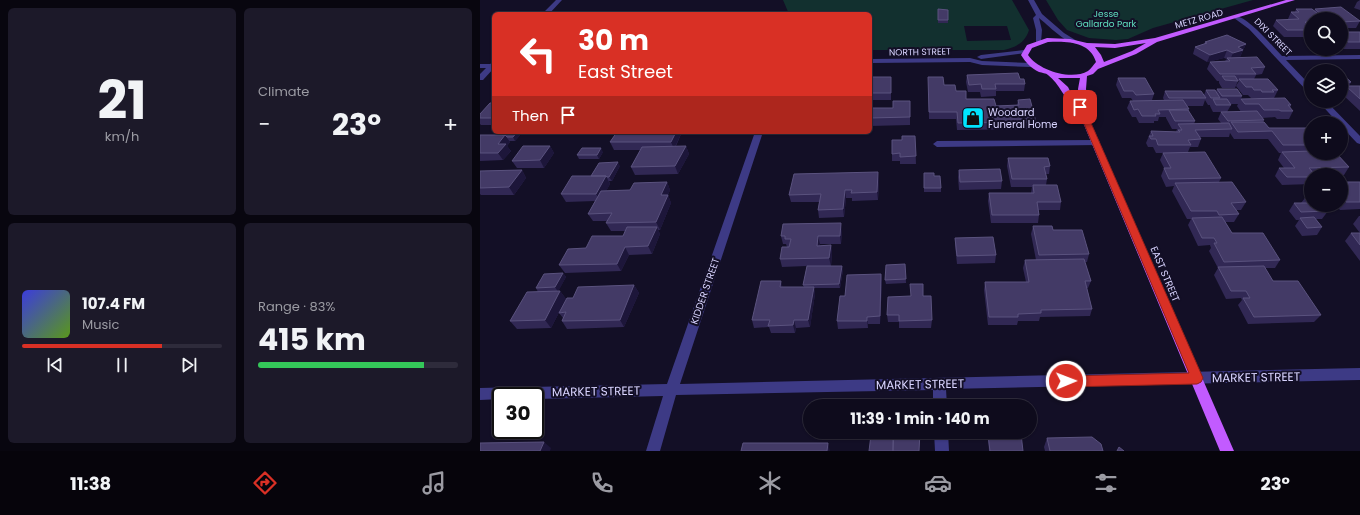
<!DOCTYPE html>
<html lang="en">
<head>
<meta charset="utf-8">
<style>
  :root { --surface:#0e0b1c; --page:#1c1929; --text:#f1f3f6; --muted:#9b9ba3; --line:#2e2b3b; --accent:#d93025 }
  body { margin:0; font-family:Poppins,sans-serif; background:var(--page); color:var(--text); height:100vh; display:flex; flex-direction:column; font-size:15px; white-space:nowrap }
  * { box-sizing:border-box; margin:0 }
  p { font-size:13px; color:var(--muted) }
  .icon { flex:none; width:22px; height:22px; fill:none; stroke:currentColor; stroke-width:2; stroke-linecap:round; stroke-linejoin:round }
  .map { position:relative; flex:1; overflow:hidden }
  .side { display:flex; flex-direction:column; gap:8px; padding:8px; background:#08060f; width:480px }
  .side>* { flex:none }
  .guide { position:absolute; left:12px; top:12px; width:380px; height:122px; border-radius:6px; box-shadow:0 1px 3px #0004,0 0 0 1px var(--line); background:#d93025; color:#fff; overflow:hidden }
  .tools { position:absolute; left:824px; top:12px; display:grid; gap:8px }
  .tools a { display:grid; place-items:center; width:44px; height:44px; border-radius:50%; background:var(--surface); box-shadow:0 1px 3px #0004,0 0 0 1px var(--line); font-size:20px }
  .speed { position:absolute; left:12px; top:387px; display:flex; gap:8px; font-size:20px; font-weight:700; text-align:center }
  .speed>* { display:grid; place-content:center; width:52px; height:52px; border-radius:50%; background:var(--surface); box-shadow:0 1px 3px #0004,0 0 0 1px var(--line); line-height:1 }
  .speed .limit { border:2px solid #111; border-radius:6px; background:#fff; color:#111 }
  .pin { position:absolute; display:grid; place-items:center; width:34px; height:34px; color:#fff; margin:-17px; border-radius:8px; box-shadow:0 2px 6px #0006 }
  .me { position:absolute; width:44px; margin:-22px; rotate:89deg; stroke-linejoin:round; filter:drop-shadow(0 0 3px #0008) }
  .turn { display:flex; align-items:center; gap:14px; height:84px; padding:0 20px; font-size:18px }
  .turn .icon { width:52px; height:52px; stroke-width:2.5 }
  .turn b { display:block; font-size:28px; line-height:34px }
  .then { display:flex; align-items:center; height:38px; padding:0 20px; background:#0003; gap:8px; font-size:15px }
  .big { font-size:30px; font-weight:700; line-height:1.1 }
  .side .card { flex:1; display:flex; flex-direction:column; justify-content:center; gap:6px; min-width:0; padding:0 14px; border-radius:6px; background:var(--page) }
  .side .dial { align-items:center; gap:0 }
  .dial b { font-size:52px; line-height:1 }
  .song { display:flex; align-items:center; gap:12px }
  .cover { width:48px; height:48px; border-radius:6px; background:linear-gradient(135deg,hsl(240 70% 55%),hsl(90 70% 35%)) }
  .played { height:4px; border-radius:2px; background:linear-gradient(90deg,var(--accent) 70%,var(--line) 70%) }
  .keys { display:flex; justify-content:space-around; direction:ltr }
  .heat { display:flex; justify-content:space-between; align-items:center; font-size:22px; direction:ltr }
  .charge { height:6px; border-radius:3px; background:linear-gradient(90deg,#34c759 83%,var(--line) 0) }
  .side .tiles { flex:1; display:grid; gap:8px; grid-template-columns:repeat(2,1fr) }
  .trip { position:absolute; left:323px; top:399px; width:234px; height:40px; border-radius:20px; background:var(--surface); box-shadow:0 1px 3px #0004,0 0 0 1px var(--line); font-weight:700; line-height:40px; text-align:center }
  .menu { display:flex; height:64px; justify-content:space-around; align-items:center; background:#06040b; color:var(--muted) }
  .menu .icon { width:28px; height:28px }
  .menu .active { color:var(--accent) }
  .menu b { font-size:18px; color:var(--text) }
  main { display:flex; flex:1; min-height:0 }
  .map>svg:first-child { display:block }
  .green { fill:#12302f; fill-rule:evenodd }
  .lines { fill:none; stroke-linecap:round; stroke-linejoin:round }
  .minor { fill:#3d3a85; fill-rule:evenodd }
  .major { fill:#c25bff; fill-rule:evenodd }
  .wall { fill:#312854; fill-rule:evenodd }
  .shaded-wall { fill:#1d163a }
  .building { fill:#433a66; stroke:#5a527e }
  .route { fill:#d93025; stroke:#8d1f18 }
  .labels { text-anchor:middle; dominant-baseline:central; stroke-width:4; stroke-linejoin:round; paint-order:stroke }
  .far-park-label { font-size:9px; fill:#5fe0c0; stroke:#130f26 }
  .far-street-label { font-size:9px; fill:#d9d4ff; stroke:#130f26 }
  .poi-label { font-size:10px; fill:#d9d4ff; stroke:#130f26; text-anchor:start }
  .street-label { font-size:10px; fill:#d9d4ff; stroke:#130f26 }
  .near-street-label { font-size:12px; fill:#d9d4ff; stroke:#130f26 }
</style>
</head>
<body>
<main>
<section class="side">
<div class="tiles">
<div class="card dial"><b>21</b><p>km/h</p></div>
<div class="card"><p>Climate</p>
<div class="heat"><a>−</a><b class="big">23°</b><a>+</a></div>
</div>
<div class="card">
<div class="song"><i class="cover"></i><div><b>107.4 FM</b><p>Music</p></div></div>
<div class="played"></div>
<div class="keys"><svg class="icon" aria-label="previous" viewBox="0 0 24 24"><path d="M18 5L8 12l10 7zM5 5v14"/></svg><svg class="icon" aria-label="pause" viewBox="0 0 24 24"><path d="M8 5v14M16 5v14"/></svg><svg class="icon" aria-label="next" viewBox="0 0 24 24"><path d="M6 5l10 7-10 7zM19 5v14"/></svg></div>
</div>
<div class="card"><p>Range · 83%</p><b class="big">415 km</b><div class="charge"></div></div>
</div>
</section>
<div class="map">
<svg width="880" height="451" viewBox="0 0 880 451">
  <rect width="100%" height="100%" fill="#130f26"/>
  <path class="green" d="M303 0H532L549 30C545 43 536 47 524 50H390V14H309ZM484 26H527L531 40 487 41Z
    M566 0H773L673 28 648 39 636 40 609 38 587 30 578 20Z"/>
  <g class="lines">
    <path class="minor" d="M76 0H82L69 14H62Z
      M548 0H554L562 14 584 33 597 41V43C587 45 568 25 559 18L562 30 561 42 556 43V30L553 18 556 15Z
      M754 16C766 14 793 47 802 56L880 55V59L806 60 831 86V92H828L769 29 754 18Z
      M544 50 547 52 546 53 501 59 497 57 501 55Z
      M490 58 502 61 551 63 555 65 551 67 502 65 490 62 390 63V59Z
      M14 62V68L3 80H0V74L6 68H0V64H10Z
      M838 101H846L880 136V144L877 143 861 126V123H858Z
      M275 132H283L200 384 880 368V380L466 389 467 406H453V390L196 395 180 451H166L183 396 55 399V396H21V399L0 400V388L187 384Z
      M616 140 619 141 620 143 619 145 457 147 453 144 457 141Z
      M454 432H468L469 451H455Z"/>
    <path class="major" d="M806 0H815L677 42 656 54 618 69 613 74 607 76 606 89 608 102 604 107 754 451H740L597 108C584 100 580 84 568 75 566 73 562 73 559 72 551 68 546 63 541 55L547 45 567 38 590 39 607 43 635 44 675 38ZM568 42C586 41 610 41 616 62 614 64 611 69 608 71 591 81 558 70 548 55L552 48ZM666 43 652 51 624 62 621 55 615 47 635 48ZM578 78H600L598 89 599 103 595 101 588 87Z"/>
  </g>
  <path class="wall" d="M880 0V10L874 8 877 2Z
    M458 9 468 10V23H458Z
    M816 9 834 11 835 9 880 21 876 28H861V19H831V35L830 37H804L793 26 796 20H808V19L811 12H815Z
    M861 32H880V49H864L861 47Z
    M725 42 766 44 760 57 758 58 785 67 782 74 776 75 774 79 798 90 794 98H790L811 105 810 108 813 111 809 119H797L795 117 782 118 784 120 783 122 789 128H831V153L869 167 864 175H831V184L802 185 795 176 799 168H804L798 160 801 153H799L788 139H754L750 133 749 137H720L721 139 718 147H710L708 152 741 178 739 182 766 202 761 210H756L759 214 754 222H745L752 233 800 260 795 268H785L793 281 841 315 834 322 768 324 758 305 762 300 761 298 746 299 734 275 738 268 729 251 731 248 730 245 718 246 708 225 711 219H707L692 191 694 186 686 187 681 176 684 168 680 160 683 153H690H676L673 147H668L666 143 671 131 696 132 697 129H692L686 118V117H679L678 121H674V123H659L656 117H652L647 108 650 101H653L651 98H642L636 85 638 78 674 94 672 100H684L683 98 685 91 724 95 726 90 736 92 737 89 762 96 761 99H778L777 98H771L768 95H763L756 86 759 81H758L755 88H742L739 83V81H737L727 69 730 62 745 61 747 59 744 58 727 62 713 54 715 47 724 44ZM725 100 728 105H730V106L733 112H741L738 119 741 123 714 124 715 121 708 111 709 109 706 106H723ZM750 104H758L757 106 761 112H747L751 105Z
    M861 73 871 82 869 86H861Z
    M487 75 540 79 545 84 544 91H516V96L501 97 500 92H488L486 82Z
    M390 77H411V100H390Z
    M448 77 476 91 486 99 516 106 537 105 538 100 556 122 554 129 477 130 476 119H449Z
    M866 86H880V111L862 94Z
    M430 101V125L390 126V108H413Z
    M14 103V125H1L0 124V114Z
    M25 132H56L55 134H41L35 141H29L30 142 27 146 31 151 23 160 0 161V135H22Z
    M137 132H202L196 146H206L209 154 198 174 155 175 151 167 161 150H134L130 142Z
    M435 136 436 164H420V161H412V154L422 140Z
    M70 146 74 153 64 168H37L32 161Z
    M123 152 119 159H99L97 155Z
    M528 158 570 166 569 174H566L567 179 566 185 581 202 580 210H558L559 215 558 223H511L508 201 509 193H551L552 187H531L527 166Z
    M140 166 132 181H129L130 184 126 191 150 190 187 182 190 190 188 195 191 203 180 230H178L180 234 172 254 149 255 141 271 85 273 79 265 106 248 143 236 145 231H131L126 223 127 221H113L108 214 115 201 86 202 81 194 111 176Z
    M42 170 46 178 34 195H1L0 194V171Z
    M479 170 522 181 521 189 479 190 478 177Z
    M444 173 454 176 461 188V192H444Z
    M399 180 398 200 372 201V198H366L364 217 339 218 338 210 339 202H311L309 195Z
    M867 182H880V209L860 210 856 205H861V185L865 184Z
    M825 198 848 211 842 219H836L842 227 837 235 822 236 815 226 819 220H816L809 211 814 203H821Z
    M879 216H880V233L873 224Z
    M553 226 573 230 609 254 607 262H605L611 281 608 288H607L612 309 610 316 560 317 559 321H538L537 325H508L504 290 505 282H546L543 268 545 260H556L551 234Z
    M362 231 361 244H340V246L351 245 352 253 351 266 363 270 360 288H334L335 294 330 327 316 328 315 333H291L289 327 274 328 272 320 303 287H324L323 285 327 266 302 267 300 259 307 247 306 244H303L301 236Z
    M871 233H880V261L865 241Z
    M475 238 516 255 515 263 477 264 475 245Z
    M425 264 426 283 406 284 405 280Z
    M83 273 86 277 78 291H80L86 299 71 328 37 329 30 321 58 292 56 288Z
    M401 274 402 282 400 324H388V328L358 329 357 321 365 296Z
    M154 285 159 293 144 327 87 329 82 321 83 318 79 313 93 298Z
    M443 296 452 320 451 328H419V322H408L407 315Z
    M508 435 543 451H509L508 438Z
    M567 438 623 451H565L564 447Z"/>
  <path class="shaded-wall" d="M766 44 760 57 750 60 753 53 758 47Z
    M747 50 744 58 727 62 730 55Z
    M37 132H40L41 134 35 141 33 137Z
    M196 132H202L194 149 191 142Z
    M25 135 30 142 27 146 31 151 23 160 18 153V144Z
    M70 146 74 153 64 168 60 160Z
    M206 146 209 154 198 174 195 166Z
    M121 148 123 152 119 159 117 155Z
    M138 162 140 166 132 181 129 177Z
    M42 170 46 178 34 195 29 187Z
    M398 172 399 180 398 200 397 192Z
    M126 176 130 184 121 201 116 194Z
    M187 182 190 190 188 195 191 203 180 230 176 222 181 195Z
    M365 190 366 198 364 217 363 209Z
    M361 223 362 231 361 244 360 236Z
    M177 227 180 234 172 254 168 246Z
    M338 236 340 244 338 254 337 246Z
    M351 245 352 253 351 266 349 258Z
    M145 247 149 255 141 271 137 264Z
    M362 266 363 270 360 288 359 284Z
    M83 273 86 277 78 292 75 287Z
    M401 274 402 282 400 324V316Z
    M301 281 303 288 300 287Z
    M154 285 159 293 144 327 140 320Z
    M334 287 335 294 330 327 328 320Z
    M80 291 86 299 71 328 65 320Z
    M387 317 388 324V328L387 321Z
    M314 320 316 328 315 333 313 325Z
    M64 442 71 448 70 451H60Z
    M348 443 350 451H347Z"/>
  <path class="building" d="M861 7 880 21 861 22V19H849L848 18H845L835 9Z
    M458 9 468 10V20H458Z
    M816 9H832L844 19H831V22H825L831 28V30H807L796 20 819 19 811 12H819Z
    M861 32H880V42H868L861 37Z
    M747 35 766 44 758 47 763 50 753 53 747 50 730 55 715 47 727 43 725 42Z
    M777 57 785 67 771 68 776 74H740L730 62 750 61 747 58Z
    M538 73 540 79H544L545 84H515L516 89H502L501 84 489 85 487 75Z
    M861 73 871 82 861 83Z
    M742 76H755L758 81 745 80Z
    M390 77H411V93H390Z
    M448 77H463L464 85H475L476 91H486V99H514L516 106 539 105 538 100 550 99 556 122 478 123 477 112H449Z
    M638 78H665L674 94 656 95 653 91H644Z
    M759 79H788L798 90H792L794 92H782L781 90H774L772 87H766Z
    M866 86H880V99Z
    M737 89H757L762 96H742Z
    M726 90H735L740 98H731Z
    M685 91H721L726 98H689Z
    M805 98 811 105H808L813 111H801L799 110H784L779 104H765L761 99Z
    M733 99H747L751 105H736Z
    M703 100 709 109 678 110 680 114H675L676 116H662L658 109 654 110 650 101Z
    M413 101H430V117L390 118V108H413Z
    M10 103H14V118H0V114Z
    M689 110H708L715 121H695Z
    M777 111 784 120 748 121 741 112Z
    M751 122H784L789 128H831V145H803L792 131 758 132Z
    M749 123 752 129 715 130 721 139 708 140 711 145H678L676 139H671L669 136H673L671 131 700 132 698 130H702L698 124Z
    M25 132H37L33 137H27L25 135H22Z
    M137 132H196L191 142H130Z
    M0 135H25L18 144H26L18 153H0Z
    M422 136H435L436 156 420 157V153L412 154V140H422Z
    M43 146H70L60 160 32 161Z
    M206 146 195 166 151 167 162 147Z
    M102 148H121L117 155H97Z
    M831 151V153H856L869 167 829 168 835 175H831V177H807L799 168H815L802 152Z
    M725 152 741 178 689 179 684 168H691L683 153Z
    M528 158H568L570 166 564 167 567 179H532Z
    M138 162 129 177H127L126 176H111L119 163Z
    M520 169 522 181 480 182 479 170Z
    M42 170 29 187 0 188V171Z
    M398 172 397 192 371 193 372 190H365L363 209 338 210 341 194 309 195 314 174Z
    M444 173H454V176H460L461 188H444Z
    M92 176H126L116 194H81Z
    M187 182 181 195H188L176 222 126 223 132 213 108 214 121 191 150 190 154 183Z
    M752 182 766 202 751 203 759 214 739 215 737 211H711L695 183Z
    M867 182H880V202H866L861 197V185L868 184Z
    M553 185H577L581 202H557L559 215H512L509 193H554Z
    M825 198H831V205H843L848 211 821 212 814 203H828Z
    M742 217 752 233H783L800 260 744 262 734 243H737L734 238H722L712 218Z
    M834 217 842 227 827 228 820 218Z
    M361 223 360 236H338L337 246 351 245 349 258 300 259 302 247H309L311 239H305V236H301L303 224Z
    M553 226H572L573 230H602L609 254 559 255Z
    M147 227H177L168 246 145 247 137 264 79 265 88 249 106 248 112 236H143Z
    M871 233H880V245Z
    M513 237 516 255 477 256 475 238Z
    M604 259 611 281H605L612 309 561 310V313L538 314V317H509L505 282H549L545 260Z
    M425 264 426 279 405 280 406 265Z
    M327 266H362L359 284 323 285Z
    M784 266 793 281H818L841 315 774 317 763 298H770L766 291H751L738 267Z
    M83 273 75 287 56 288 64 274Z
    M401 274 400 316 387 317V321H357L360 296H365L367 275Z
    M281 281H301L300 287H334L328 320H314L313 325 288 326 290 320H272Z
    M430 284H443V296H451L452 320 419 321V315H407L408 297 431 296Z
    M154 285 140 320 82 321 86 312 79 313 87 298H93L98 287Z
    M80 291 65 320 30 321 47 292Z
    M414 432H440L439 451H413Z
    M541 434 543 451H510L508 435Z
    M391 435H413V451H389Z
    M612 437 621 444 623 451H570L567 438Z
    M64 442 60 451H0V443Z
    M263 443H348L347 451H261Z
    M639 447 644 451H637Z"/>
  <path class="route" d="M600 105 604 107 723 378 721 382 717 384 586 387 582 385 580 381 582 378 586 376 709 373 597 107Z"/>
  <defs>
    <g id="shop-square" transform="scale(1.15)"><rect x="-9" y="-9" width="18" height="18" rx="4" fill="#00e5ff" stroke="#130f26"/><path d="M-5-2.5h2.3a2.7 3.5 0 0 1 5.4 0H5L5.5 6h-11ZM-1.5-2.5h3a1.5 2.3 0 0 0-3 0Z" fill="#111"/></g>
  </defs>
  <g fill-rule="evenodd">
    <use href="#shop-square" x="493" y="118"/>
  </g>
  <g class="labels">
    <g class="far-park-label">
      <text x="626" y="14">Jesse<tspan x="626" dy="10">Gallardo Park</tspan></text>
    </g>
    <g class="far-street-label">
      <text transform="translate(719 19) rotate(-16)">METZ ROAD</text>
      <text transform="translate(793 37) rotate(45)">DIXI STREET</text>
      <text transform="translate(440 52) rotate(-1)">NORTH STREET</text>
    </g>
    <g class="poi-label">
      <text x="508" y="112">Woodard<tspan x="508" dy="12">Funeral Home</tspan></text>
    </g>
    <g class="street-label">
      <text transform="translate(685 274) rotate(67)">EAST STREET</text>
      <text transform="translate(225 291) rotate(-71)">KIDDER STREET</text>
    </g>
    <g class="near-street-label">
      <text transform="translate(776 377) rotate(-1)">MARKET STREET</text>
      <text transform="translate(440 384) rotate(-1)">MARKET STREET</text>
      <text transform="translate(116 391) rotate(-1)">MARKET STREET</text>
    </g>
  </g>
</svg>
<div class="tools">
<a><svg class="icon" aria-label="search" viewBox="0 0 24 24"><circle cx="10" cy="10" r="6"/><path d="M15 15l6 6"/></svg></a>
<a><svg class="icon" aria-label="layers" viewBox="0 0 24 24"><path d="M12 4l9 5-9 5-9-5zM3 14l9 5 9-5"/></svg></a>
<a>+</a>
<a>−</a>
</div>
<div class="speed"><div class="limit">30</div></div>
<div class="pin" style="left:600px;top:107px;background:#d93025"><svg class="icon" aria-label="arrive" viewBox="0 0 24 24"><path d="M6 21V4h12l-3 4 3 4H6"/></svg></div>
<svg class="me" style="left:586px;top:381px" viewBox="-20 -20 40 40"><circle r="17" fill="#d93025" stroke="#fff" stroke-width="3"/><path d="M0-11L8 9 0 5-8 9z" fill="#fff"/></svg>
<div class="trip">11:39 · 1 min · 140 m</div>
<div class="guide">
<div class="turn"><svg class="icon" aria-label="left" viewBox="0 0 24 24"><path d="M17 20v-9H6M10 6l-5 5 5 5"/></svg><div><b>30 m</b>East Street</div></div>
<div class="then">Then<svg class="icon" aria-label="arrive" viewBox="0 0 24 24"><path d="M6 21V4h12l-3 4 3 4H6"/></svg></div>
</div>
</div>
</main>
<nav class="menu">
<b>11:38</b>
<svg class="icon active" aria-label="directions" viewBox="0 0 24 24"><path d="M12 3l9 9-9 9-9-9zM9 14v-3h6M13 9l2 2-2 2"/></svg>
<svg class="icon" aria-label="music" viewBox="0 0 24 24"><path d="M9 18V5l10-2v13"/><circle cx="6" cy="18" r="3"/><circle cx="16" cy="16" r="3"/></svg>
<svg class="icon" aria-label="phone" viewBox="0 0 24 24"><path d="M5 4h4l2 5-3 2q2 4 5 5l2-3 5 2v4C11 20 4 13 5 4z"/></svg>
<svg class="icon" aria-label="climate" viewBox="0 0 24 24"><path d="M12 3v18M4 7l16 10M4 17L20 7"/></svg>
<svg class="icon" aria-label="car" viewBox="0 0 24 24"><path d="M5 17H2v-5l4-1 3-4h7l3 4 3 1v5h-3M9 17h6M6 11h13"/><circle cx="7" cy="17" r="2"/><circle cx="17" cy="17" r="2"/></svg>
<svg class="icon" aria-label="filters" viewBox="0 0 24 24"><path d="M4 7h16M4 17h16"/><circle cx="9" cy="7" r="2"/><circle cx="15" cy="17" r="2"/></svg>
<b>23°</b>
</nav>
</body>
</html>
